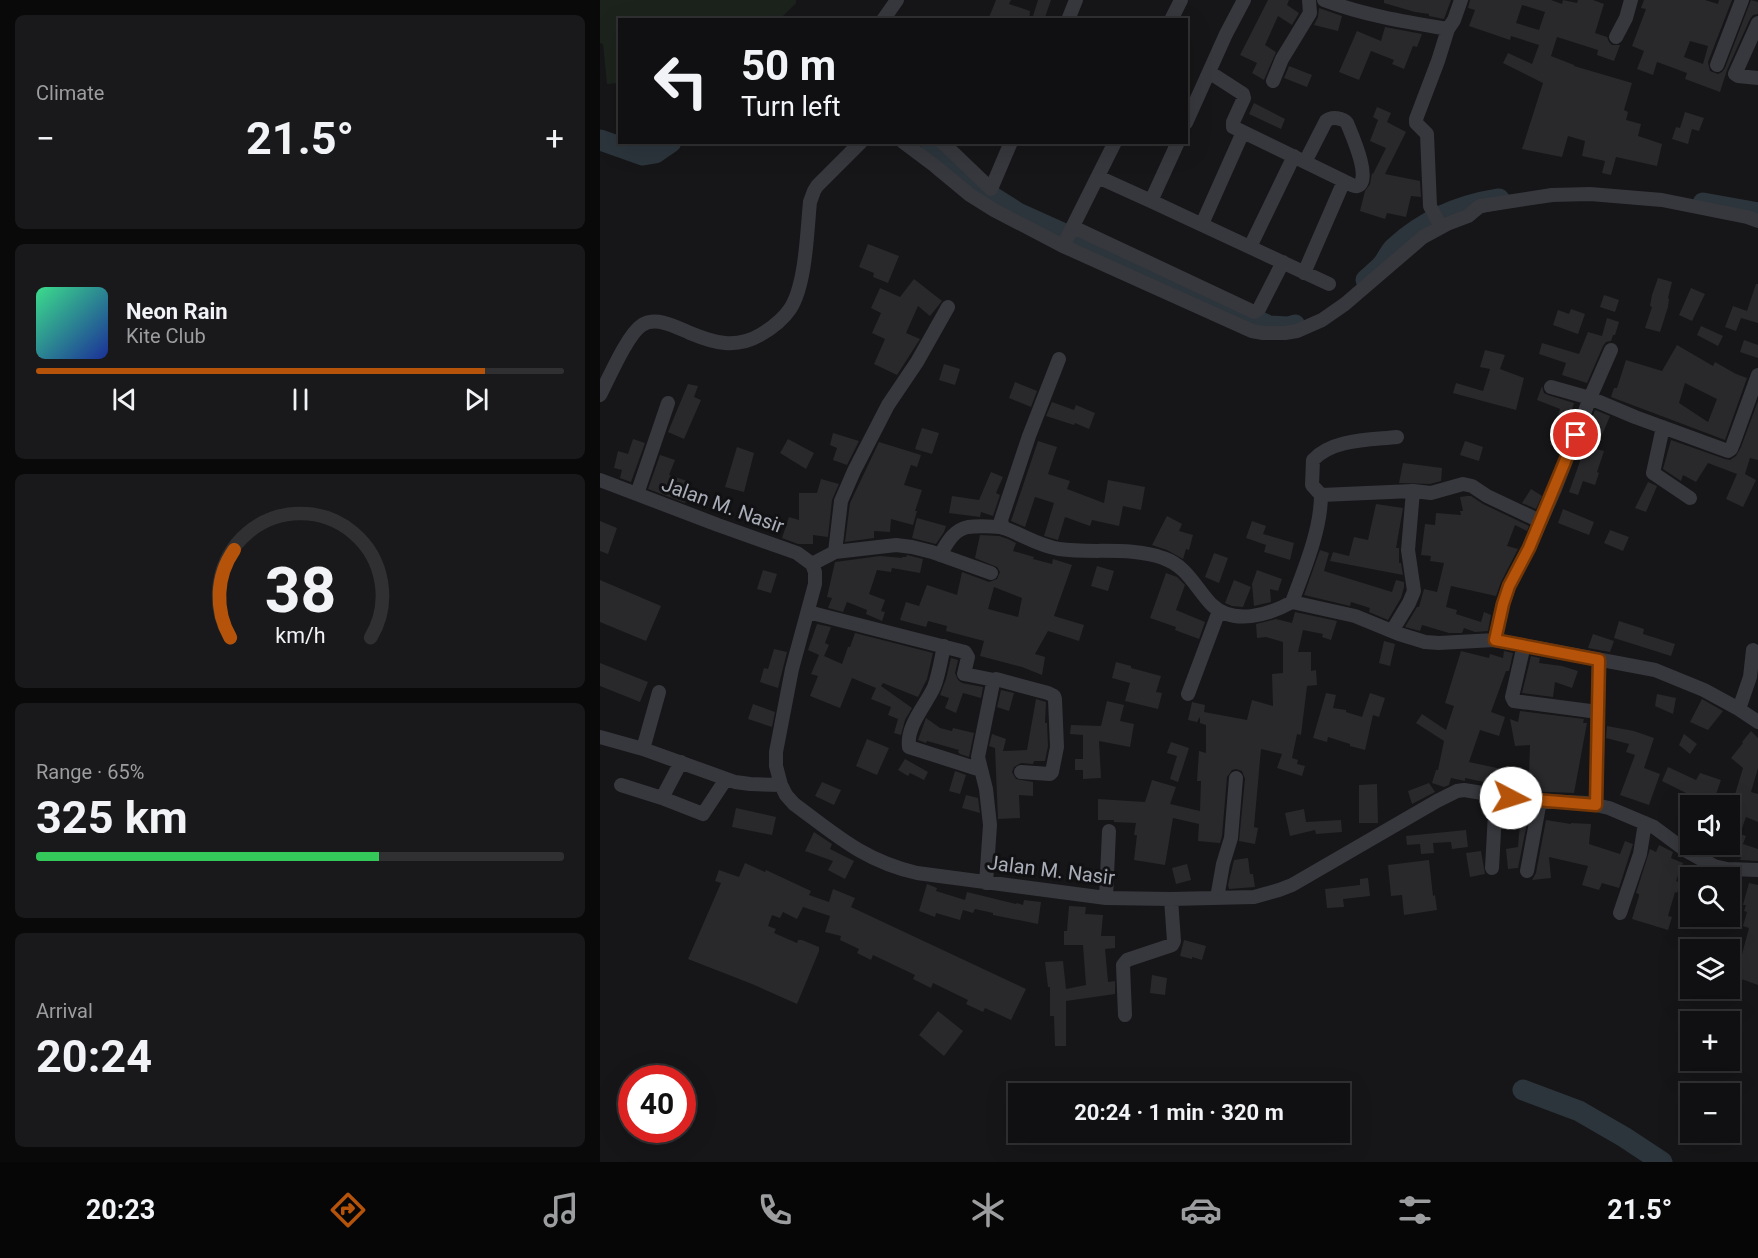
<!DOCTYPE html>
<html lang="en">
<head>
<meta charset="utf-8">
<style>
  :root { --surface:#101012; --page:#19191b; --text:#f1f3f6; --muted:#9c9d9f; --line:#303032; --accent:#b45309 }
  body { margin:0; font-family:Roboto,sans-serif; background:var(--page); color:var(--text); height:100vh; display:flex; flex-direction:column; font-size:22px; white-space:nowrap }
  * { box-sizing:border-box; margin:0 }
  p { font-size:20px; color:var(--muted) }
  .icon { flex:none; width:33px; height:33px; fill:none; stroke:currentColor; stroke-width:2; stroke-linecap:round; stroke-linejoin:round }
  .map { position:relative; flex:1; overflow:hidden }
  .drawer { display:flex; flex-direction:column; gap:15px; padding:15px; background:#09090a; width:600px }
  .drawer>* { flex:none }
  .banner { position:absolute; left:18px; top:18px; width:570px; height:126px; border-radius:0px; box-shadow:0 6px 24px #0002,0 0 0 2px var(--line); background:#101012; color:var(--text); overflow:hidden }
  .buttons { position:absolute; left:1080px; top:795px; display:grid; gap:12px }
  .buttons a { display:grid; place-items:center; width:60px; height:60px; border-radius:0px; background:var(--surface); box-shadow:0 6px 24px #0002,0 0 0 2px var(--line); font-size:30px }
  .speed { position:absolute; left:18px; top:1065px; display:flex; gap:12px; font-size:30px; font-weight:700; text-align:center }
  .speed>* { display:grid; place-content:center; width:78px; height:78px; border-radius:50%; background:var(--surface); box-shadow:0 6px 24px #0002,0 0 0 2px var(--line); line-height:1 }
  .speed .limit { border:9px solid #d22; background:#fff; color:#111 }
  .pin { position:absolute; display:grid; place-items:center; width:51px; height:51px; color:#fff; margin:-26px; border:3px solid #fff; border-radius:50%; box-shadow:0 2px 6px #0007 }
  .me { position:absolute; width:66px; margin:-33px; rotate:95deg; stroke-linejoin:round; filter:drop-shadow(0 0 4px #0008) }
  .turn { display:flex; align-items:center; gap:21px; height:126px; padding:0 24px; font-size:27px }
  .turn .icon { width:78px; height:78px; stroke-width:2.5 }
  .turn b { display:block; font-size:42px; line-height:51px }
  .big { font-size:45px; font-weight:700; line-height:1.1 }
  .drawer .widget { flex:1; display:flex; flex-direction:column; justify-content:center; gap:9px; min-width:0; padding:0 21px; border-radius:9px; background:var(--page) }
  .drawer .dial { align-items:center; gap:0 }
  .dial svg { height:156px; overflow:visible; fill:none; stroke:var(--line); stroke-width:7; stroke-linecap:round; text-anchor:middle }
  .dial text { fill:var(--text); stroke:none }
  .song { display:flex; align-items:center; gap:18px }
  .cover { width:72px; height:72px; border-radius:9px; background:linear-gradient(135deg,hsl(150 70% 55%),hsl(230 70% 35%)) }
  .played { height:6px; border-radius:3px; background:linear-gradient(90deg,var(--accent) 85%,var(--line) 85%) }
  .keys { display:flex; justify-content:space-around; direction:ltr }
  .heat { display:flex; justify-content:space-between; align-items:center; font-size:33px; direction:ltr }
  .charge { height:9px; border-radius:4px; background:linear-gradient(90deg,#34c759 65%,var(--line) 0) }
  .trip { position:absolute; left:408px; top:1083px; width:342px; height:60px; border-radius:0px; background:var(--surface); box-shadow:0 6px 24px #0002,0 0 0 2px var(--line); font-weight:700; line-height:60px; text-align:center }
  .menu { display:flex; height:96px; justify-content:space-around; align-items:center; background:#060607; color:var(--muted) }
  .menu .icon { width:42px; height:42px }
  .menu .active { color:var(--accent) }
  .menu b { font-size:27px; color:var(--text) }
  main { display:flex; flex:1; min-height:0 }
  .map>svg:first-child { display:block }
  .green { fill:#1c231d }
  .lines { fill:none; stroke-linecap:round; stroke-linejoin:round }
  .river { stroke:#2c353c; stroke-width:21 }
  .building { fill:#29292c; fill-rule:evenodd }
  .minor { stroke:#37383d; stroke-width:14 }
  .route-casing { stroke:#753606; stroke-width:15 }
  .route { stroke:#b45309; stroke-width:10 }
  .labels { text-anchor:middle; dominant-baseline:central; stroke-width:6; stroke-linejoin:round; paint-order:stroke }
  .street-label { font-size:20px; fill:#a8adb8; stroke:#111113 }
</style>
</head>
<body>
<main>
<section class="drawer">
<div class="widget"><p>Climate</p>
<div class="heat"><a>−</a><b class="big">21.5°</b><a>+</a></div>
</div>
<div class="widget">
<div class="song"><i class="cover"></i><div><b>Neon Rain</b><p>Kite Club</p></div></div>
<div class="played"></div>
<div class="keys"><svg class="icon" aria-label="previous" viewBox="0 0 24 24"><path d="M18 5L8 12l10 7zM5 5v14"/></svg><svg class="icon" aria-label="pause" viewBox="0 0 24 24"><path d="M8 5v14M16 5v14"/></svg><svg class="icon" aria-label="next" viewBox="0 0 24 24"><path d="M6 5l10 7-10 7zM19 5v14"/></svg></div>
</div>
<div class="widget dial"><svg viewBox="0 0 100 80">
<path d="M14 69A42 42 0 1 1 86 69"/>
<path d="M14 69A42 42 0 0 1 16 24" stroke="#b45309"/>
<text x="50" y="56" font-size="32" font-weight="700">38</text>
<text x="50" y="72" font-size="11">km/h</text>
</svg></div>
<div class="widget"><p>Range · 65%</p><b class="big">325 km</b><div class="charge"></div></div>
<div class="widget"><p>Arrival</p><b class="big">20:24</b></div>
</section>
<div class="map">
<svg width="1158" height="1162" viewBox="0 0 1158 1162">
  <rect width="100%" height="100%" fill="#161618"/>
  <path class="green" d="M0 0H196V3L180 19 20 20 19 83 7 84 3 44 0 43Z"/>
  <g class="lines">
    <path class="river" d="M0 140 43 155 55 153 71 142
      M330 142 385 192 418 213 669 326 688 327 695 325
      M1103 203 1158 213
      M766 280C771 275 778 270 783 264 787 259 789 253 794 248 823 221 860 205 899 199
      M923 1090 979 1111 1024 1137 1062 1162"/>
  </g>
  <path class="building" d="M396 0H411L409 4 430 11 429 20H388Z
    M438 0H451L444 20 433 16Z
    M668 0H689L687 5 699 13 692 25 678 16 665 45 676 52 664 80 652 73 657 63 640 55Z
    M784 0H851L844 19 829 16V14L815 12 784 3Z
    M870 0H951L962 4 963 0 977 3 978 0H993L1004 4 995 33 1007 37 1009 42 1012 45H1020L1014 61 997 55 998 50 957 37 951 56 974 65V66L1032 83 1024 110 1028 112 1026 120 1041 124 1038 136 1062 144 1057 166 1016 157 1011 175 1002 173 1005 161 982 156 985 141 968 136 962 157 922 149 943 83 903 63 908 53 932 64 939 45 911 36 910 40 869 26 875 10 868 8ZM922 5 945 12 939 30 916 23Z
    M1044 0H1105L1118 4 1119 0H1132L1108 62 1110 71 1118 74 1122 72 1125 68 1151 0 1158 2V14L1153 15 1150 19 1127 70 1120 92 1085 79 1087 73 1060 63 1057 62 1053 75 1037 69 1044 51 1032 46 1046 9 1041 8ZM1090 41 1108 46 1103 64 1084 57Z
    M719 8 742 16 738 31 714 25 718 17Z
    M785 27 822 34 817 47 813 46 804 69 792 64 794 60 771 51 759 80 739 72 757 31 781 41Z
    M689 66 712 75 707 87 684 78Z
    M654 103 685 119 681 129 649 114Z
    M777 107 791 113 787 122 806 132 785 174 820 181 821 197 811 196 806 217 787 213 785 219 760 211 765 191 770 184 772 173 773 174 786 148 770 141 778 120 773 117Z
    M1085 112 1104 118 1099 131 1092 129 1088 144 1072 139 1076 127 1080 128Z
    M268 244 299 256 288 283 273 277 274 273 259 267Z
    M1058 278 1072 282 1068 298 1069 299 1068 307 1060 332 1045 328 1052 307 1050 306 1052 295Z
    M314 279 342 301 330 316 318 306 306 333 320 339 297 375 274 364 285 339 272 333 281 313 271 308 280 288 300 297Z
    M1156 284H1158V323L1141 318 1136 331 1125 327 1133 306 1147 311Z
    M1091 288 1105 294 1092 321 1079 315Z
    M1004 295 1019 300 1015 312 1000 307Z
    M971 309 985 314 978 334 953 325 958 310 969 314Z
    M1007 318 1019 322 1015 335H1013L1011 341 1006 342 1003 346 987 383 962 375 966 363 939 354 942 343 979 354 988 332 1002 336Z
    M1101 326 1123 336 1118 346 1097 335Z
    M1144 340 1158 345V358L1140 352Z
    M1077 345 1113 366 1115 362 1136 374 1147 378 1125 440 1011 397 1014 388H1017L1026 360 1062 371ZM1085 383 1117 399 1108 422 1079 403Z
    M885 350 905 355 900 369 924 378 916 410 853 393 856 383 883 391 890 369 880 367Z
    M344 364 360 369 355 385 339 380Z
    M415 382 437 391 431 407 409 398Z
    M88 384 98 386 94 397 101 400 84 439 68 432Z
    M942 386 944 393 948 395 974 403 968 422 971 423 961 449 950 445 960 409 937 400Z
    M1158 401V460L1150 458 1145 474 1156 480 1143 507 1126 499 1137 474 1108 463 1096 482 1083 475 1081 481 1063 469 1071 440 1125 459 1130 460 1136 456 1141 447Z
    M452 402 474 410 476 405 495 413 489 429 475 423 474 425 446 416Z
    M995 410 1010 416 996 449 1004 451 997 472 999 473 995 485 983 481 978 495 969 492 983 453 980 451 978 455Z
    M322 428 339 433 332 454 315 449Z
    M233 433 259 441 247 465 233 460 237 448 230 445Z
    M33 439 45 443 31 482 20 478 22 470 14 468 18 451 28 454Z
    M188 439 214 453 206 469 180 453Z
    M438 441 457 447 448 474 470 481 467 489 504 503 508 480 545 487 541 510 523 506 519 526 492 520 490 526 465 517 458 540 444 536 454 503 435 497 425 527 411 521Z
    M865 441 883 447 879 461 860 455Z
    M279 442 321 455 317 467 311 465 304 485 322 490 315 511H317L313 525 291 519 290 532 274 531V538L245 542 250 503Z
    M137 447 154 453 144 492 125 487Z
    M60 455 75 460 69 475 87 481 83 494 87 496 85 503 48 489Z
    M803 463 842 468 841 481 830 484 799 483Z
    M391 472 403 477 396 493 400 495 393 516 381 512 380 517 349 513 352 496 379 500Z
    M221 479 239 484 232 500 228 537 213 535V544H198L182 538 189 517 199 520V493H217Z
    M1048 482 1057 486 1046 512 1035 508Z
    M931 489 942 496 936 509 922 503Z
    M867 496H871L883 504 929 526 927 531 915 525 907 546 918 549 901 582 896 596 851 586 846 607 857 610 856 614 881 622 884 612 891 615 888 631 875 632 864 628 862 633H849L822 625 820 631 805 627 817 607H819L824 589 837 592 844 563 830 561 831 556 821 555 825 524 835 525 836 513 861 515 860 511H863L860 497Z
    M776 504 803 508 796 548H799V563H801L803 575 730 561 733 552 749 556 754 537 768 540Z
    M963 509 994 522 989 535 958 523Z
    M567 516 582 524 579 531 593 535 589 550 586 549 583 559 567 550 552 545Z
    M317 518 346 526 344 532 336 544 312 538Z
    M0 521 17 528 8 554 0 551Z
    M652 521 666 526 663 534 694 543 690 560 664 552 666 545 646 538Z
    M1010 530 1029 537 1023 551 1004 543Z
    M380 535 399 536 408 539 416 543 413 551 434 557 433 559 452 564 453 559 472 565 454 616 484 625 479 641 448 631 435 654 445 657 442 675 422 667 380 656 384 641 346 631 347 626 328 621 326 627 300 620 306 602 319 606 327 585 357 595 362 572 389 582 397 579 400 572 397 567 375 558ZM394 587 422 598 418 617 388 609Z
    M720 550 729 553 724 571 792 592 796 580 804 582V587L801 598 788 620 769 612 770 608 751 602 750 606 704 595Z
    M614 553 628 558 619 583 605 577Z
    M307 555 323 559 320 573 292 568 291 572 277 570 269 594 285 600 281 611 285 612 282 621 266 614 267 610 247 602 243 612 228 608 232 598 227 597 235 562 280 556 302 558V557H306Z
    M497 566 514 571 508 591 491 586Z
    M163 570 177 574 171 593 157 589Z
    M657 570 682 579 678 591 670 589 671 602 654 606 652 584Z
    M566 573 577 577 585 585 576 610 605 622 599 639 575 630 576 627 550 618Z
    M0 580 61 606 46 641 0 622Z
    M634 580 651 587 643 607 632 606 625 603Z
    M695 612 737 621 731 640 722 637 723 634 703 630 698 652H711V671L716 670 717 685 707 686 701 735 697 734 692 758 698 760 697 764 705 766 702 776 677 768 682 754 661 749 654 827 658 828 655 844 639 841 645 779 642 771 636 769 632 770 627 777 622 836 620 843 598 841 599 824 573 818 565 865 534 860 537 835H534L536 823 514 822V820H498V799L545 802 552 780 576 787 570 804 600 811 601 781H597L599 751 606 753V725L600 723V717L597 722 588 720 592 702 605 705 604 712 647 720 652 700 673 706 672 674 683 673V642L666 637 657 638 656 624 676 619 692 623Z
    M1019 621 1044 629 1043 634 1075 644 1071 656 1014 638Z
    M217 624 231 627 225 643 229 645 224 656 242 664 248 647H250L255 633 333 653 327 679 318 697 283 683 281 686 312 708 305 720 301 735 294 733 298 719 288 715 291 707 271 699 276 688 252 678 240 708 210 696 218 676 211 674 219 655 208 650Z
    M993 634 1014 641 1010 652 988 648Z
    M784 641 795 644 790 666 779 663Z
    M174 649 187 652 178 688 160 682 164 668 168 669Z
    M861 651 889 658 890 654 903 658 904 651 913 653 909 671H906L891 712 905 717 899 736 880 730 869 762 929 775 930 745 915 746 910 719 918 722 920 711 984 719 983 723H987L974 793 926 791 865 778V781L851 778 849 785 844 787 832 783 836 770H838L844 741 816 723 822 714 846 730 854 706 845 703Z
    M931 656 940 658 939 663 962 666 978 671 972 688 955 682 953 697 922 693Z
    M351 658 358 660 355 673 358 680 362 683 383 687 381 698 363 693 356 713 345 708 349 698 340 695 346 679Z
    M516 662 531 666V668L561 676 556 692 562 693 558 709 525 701 530 683 512 678Z
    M0 663 48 682 40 702 0 686Z
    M401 690 414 693 409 711 397 707Z
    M726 693 736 695 733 708 746 710V712L762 717 770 693 785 698 779 717 773 715 765 750 750 746V744L728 737 727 742 713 738Z
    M1057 694 1076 698 1073 714 1055 706Z
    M436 699 446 702 445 723H447L448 746 445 761H434L433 764 421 763 414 767 412 772 416 779 433 782V796L419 795 420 818 398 819 395 748 389 746 392 734 406 739 403 751 427 750Z
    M1102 699 1123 711 1108 730 1090 722Z
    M507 701 524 705 520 721 534 724 530 747 499 741 501 778 483 779V770H475V759H483V735L470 734 471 725 501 726Z
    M153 704 175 712 172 727 148 719Z
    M326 718 340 728 352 731 353 728 374 733 369 757 360 754 358 752 359 750 327 741 326 743 318 740Z
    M1007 726 1034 731 1054 738 1044 768 1060 774 1049 805 1020 795 1035 755 1026 752 1029 744 1006 738Z
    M1151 731 1158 738V768L1151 792 1158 794V822L1146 817 1140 834 1146 836 1143 844 1158 849V861L1140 860 1141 857 1110 846V844H1130V811L1143 768 1131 758 1143 743 1142 742Z
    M1084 734 1097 744 1090 754 1079 745Z
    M267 739 289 748 277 775 256 766Z
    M571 742 589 748 578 782 570 779 577 756 567 753Z
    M305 759 328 772 324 780 310 773 308 776 298 770Z
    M1068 767 1096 780 1100 773 1121 780 1112 806H1089L1092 796 1062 781Z
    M355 771 366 775 360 794 349 791Z
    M222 782 241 790 234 805 215 796Z
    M829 783 835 792 812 804 808 791Z
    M777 784 778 823H759V785Z
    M366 795 378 798 380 813 362 808Z
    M136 808 176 817 172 835 132 827Z
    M704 809 706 822 741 820 742 832 716 834 715 830 690 836 685 813Z
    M921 812 929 813 918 868 908 869 906 849 918 847Z
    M946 820 971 824V823L991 824 989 844 1020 854 1025 841 1033 844 1019 888 1002 883 999 890 982 885 988 866 949 857 951 878 932 880 936 873Z
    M866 830 868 847 852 849 851 842 833 843 834 853 821 854 820 844 807 845 806 836Z
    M214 832 232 844 230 849 254 861 245 879 228 870 233 861 205 851Z
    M1059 845 1073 852 1071 858 1083 863 1076 881 1081 883 1077 893 1075 892 1068 916 1072 917 1068 930 1032 919 1039 896V894L1036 893 1050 849 1056 852Z
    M881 851 885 874 870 877 866 853Z
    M648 858 650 874H653L655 887 629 889 628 885 634 860Z
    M829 860 833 896 835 895 837 910 804 915 802 895 791 896 788 865Z
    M145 863 165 872 166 870 211 891 209 895 229 902 233 889 255 898 251 907 426 989 411 1020 385 1008 383 1012 366 1004 368 1000 333 983 331 988 313 979 315 975 273 955 271 960 257 953 259 949 240 940 241 936 225 932 230 916 203 907 197 919 183 912 180 918 172 915 168 926 176 929 174 933 197 943 198 940H202L219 947V951L197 1004 152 984 88 959 121 883 115 881 119 870 139 877Z
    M587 864 591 880 576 884 572 868Z
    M768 878 770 896 743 899 744 907 727 908 725 889 760 885V879Z
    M1149 883 1158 885V985L1130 975 1136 956 1141 958 1149 928 1143 926 1147 912 1144 911 1146 905H1143Z
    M327 884 337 888 336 891 365 900 367 892 416 904 417 903 423 905 424 900 441 902 438 924 393 915V913L375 909 373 913 363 910 360 920 336 913 335 917 319 911Z
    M469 906 486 907 485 914 503 915 501 936H515V948L505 949 508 982 515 981V994L466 1001V1046H455L454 1016H450V987H448L445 962 463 961 466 989 486 985 483 945H464V931H467Z
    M584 940 606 946 602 960 592 957V959L580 956Z
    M552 975 567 978 565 995 550 993Z
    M338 1011 363 1031 344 1056 319 1035Z"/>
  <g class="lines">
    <path class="minor" d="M724 0C763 15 806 22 848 29L854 20 861 0
      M283 20 297 0
      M468 20 476 0
      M571 20 581 0
      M1158 23 1135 74 1138 76 1158 78
      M1016 37 1026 18 1031 0
      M1117 65 1142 0
      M609 72 643 94 644 98 633 122V127L744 181C748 183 754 187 757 186 773 181 751 133 747 123 743 118 732 116 726 121L705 162
      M673 81 682 59 710 13 709 0
      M586 123 626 34 644 0
      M303 142 335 166 370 195 394 210 463 246 652 331 663 333H685L697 331 722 320 745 304 823 237 847 224 868 216 880 206 952 195 990 194 1062 200 1147 217 1158 221
      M342 142 391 189 411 142
      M498 177 551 201 729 284
      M551 201 578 142
      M602 224 643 132
      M473 227 654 312 659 309 683 262
      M841 227 830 206 827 134 816 123V119L838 61 848 29
      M463 246 515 142
      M650 247 694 156
      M704 273 744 181
      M951 387 990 398 1035 417 1128 451 1131 449 1133 444 1158 375
      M0 395C9 378 27 335 42 325 57 316 76 327 90 333 114 343 136 349 160 335 172 328 182 321 190 309 206 285 207 231 210 202L214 191 217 186 261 142
      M1063 427 1053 473 1090 498
      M0 480 118 525 197 553 212 564 215 572V584L192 669 176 752V766L181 785 186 795 194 804C236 835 264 861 317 873L506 898 571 899 654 897 679 890 692 885 837 801 857 791 864 790 925 800 987 803 1009 808 1054 827 1085 850 1114 866 1127 869 1158 870
      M37 494 68 403
      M721 495 813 491 831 493 863 484 872 486 887 496 940 521
      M403 528 401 520 429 436 459 359
      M235 552 241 501 254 471 288 405 317 362 348 307
      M340 555C347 543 353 530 368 527 376 526 397 526 404 528 423 535 439 546 459 549 493 554 530 546 563 558 587 566 595 587 611 604 633 626 669 615 692 602L755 616 799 634 825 642 839 643 895 640 1055 670 1104 690 1137 708 1158 722
      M212 564 235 552 296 545 312 547 332 552 391 573
      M692 602C704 570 721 530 721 495L712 485 713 460C733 439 769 440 797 437
      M208 612 365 652 368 657 364 674 394 680
      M792 631 809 603 814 591 808 550 813 491
      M895 640 903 604 909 586 929 548 955 489 990 398 1011 350
      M924 645 912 697 914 701 998 712
      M344 646C341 659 339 674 334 687 326 705 306 726 309 747L381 770
      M588 694 619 611
      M1139 709 1150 677 1153 650
      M0 737 43 749 135 782 150 784 181 785
      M43 749 59 692
      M21 785 62 798 81 762
      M62 798 103 814 126 779
      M996 805 999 660
      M892 868 896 795
      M927 871 940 801
      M386 883 390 825 386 789 378 757 393 683 396 679 448 693 454 696 455 699 457 747 452 772 450 774 421 772
      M506 898 509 831
      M617 898 623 864 631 838 636 778
      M1020 913 1040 854 1045 823
      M525 1015 523 965 527 960 572 945 574 941 571 899"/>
  </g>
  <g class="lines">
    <g class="route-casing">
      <path id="route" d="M911 798 996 805 999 660 895 640 903 604 909 586 929 548 976 435"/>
    </g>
    <use href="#route" class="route"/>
  </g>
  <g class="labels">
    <g class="street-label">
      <text transform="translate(123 505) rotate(20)">Jalan M. Nasir</text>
      <text transform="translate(451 870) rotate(7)">Jalan M. Nasir</text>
    </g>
  </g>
</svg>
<div class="buttons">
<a><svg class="icon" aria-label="sound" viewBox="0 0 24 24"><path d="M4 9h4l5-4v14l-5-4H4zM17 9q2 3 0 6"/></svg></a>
<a><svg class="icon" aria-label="search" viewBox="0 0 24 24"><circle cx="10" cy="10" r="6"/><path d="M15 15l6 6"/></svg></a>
<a><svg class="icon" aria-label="layers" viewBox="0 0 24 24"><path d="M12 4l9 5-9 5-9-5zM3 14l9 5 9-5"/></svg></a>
<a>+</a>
<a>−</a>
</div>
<div class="speed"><div class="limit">40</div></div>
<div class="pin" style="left:976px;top:435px;background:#d93025"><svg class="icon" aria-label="arrive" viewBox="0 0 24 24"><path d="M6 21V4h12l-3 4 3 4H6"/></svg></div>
<svg class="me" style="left:911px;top:798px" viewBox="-20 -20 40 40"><circle r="19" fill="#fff"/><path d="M0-13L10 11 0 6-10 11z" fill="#b45309"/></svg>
<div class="trip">20:24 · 1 min · 320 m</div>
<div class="banner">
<div class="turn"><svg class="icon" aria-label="left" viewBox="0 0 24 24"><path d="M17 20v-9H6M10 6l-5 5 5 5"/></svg><div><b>50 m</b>Turn left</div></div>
</div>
</div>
</main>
<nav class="menu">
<b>20:23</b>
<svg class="icon active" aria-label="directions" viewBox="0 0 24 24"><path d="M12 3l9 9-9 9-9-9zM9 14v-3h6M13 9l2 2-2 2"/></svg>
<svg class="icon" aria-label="music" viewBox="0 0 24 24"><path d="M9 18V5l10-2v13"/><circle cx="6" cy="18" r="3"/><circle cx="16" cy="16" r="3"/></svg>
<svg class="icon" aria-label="phone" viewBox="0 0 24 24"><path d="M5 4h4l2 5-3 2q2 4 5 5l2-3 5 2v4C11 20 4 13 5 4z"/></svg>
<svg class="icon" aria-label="climate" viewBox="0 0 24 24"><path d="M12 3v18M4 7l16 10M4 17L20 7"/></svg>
<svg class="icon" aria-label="car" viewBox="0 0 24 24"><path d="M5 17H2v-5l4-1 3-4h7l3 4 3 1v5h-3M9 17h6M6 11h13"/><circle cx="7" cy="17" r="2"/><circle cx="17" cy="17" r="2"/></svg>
<svg class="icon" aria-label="filters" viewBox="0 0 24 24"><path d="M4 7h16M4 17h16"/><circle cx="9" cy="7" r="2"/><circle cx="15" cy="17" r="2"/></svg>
<b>21.5°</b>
</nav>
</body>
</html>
